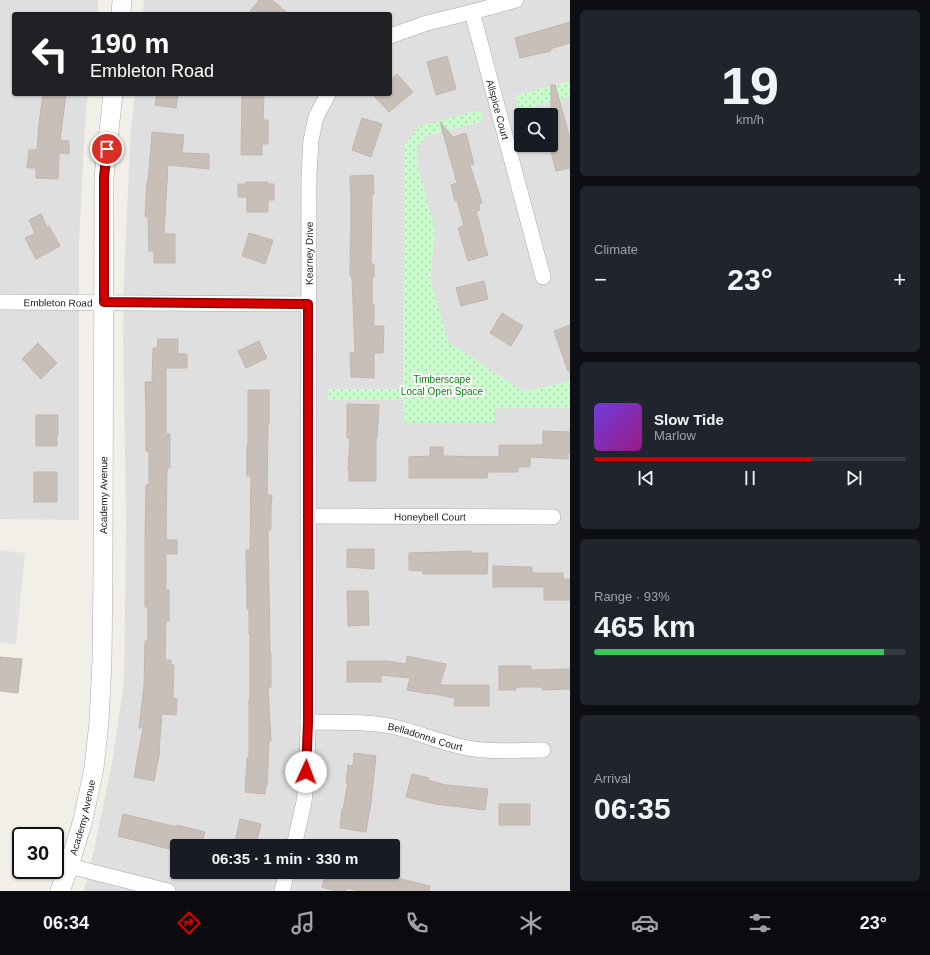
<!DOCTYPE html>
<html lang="en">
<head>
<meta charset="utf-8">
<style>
  :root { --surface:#171b24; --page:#20242c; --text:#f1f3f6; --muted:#9ea1a6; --line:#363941; --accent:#d40000 }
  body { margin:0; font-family:Arial,sans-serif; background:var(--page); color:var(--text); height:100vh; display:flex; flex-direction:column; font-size:15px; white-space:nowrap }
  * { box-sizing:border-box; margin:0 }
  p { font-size:13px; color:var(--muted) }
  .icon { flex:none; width:22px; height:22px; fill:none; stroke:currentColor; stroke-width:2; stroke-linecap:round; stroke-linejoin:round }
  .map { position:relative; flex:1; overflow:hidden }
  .sheet { display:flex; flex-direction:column; gap:10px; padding:10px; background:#0d0f14; width:360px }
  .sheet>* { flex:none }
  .hud { position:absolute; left:12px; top:12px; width:380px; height:84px; border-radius:4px; box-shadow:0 1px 3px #0004; background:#202124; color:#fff; overflow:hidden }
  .fabs { position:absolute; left:514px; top:108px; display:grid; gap:8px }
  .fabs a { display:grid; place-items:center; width:44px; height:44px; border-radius:4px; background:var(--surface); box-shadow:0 1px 3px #0004; font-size:20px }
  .speed { position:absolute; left:12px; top:827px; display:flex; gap:8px; font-size:20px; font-weight:700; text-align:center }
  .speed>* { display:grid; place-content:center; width:52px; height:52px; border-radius:50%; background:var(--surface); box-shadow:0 1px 3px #0004; line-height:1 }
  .speed .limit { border:2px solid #111; border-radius:6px; background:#fff; color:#111 }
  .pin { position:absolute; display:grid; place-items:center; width:34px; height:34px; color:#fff; margin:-17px; border:2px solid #fff; border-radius:50%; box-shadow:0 1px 4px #0007 }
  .me { position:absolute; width:44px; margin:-22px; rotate:2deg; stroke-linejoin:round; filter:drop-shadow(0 0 3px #0008) }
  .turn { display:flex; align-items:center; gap:14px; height:84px; padding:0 12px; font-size:18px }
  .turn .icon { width:52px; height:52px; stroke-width:2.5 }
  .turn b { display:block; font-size:28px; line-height:34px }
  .big { font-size:30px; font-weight:600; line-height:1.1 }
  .sheet .tile { flex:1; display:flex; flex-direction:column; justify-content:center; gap:6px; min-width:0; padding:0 14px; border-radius:6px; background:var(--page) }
  .sheet .dial { align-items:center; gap:0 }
  .dial b { font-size:52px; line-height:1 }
  .song { display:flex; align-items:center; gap:12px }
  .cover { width:48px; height:48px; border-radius:6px; background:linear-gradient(135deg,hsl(260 70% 55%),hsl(310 70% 35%)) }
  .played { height:4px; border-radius:2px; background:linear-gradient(90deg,var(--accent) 70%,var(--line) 70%) }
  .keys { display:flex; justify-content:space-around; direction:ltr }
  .heat { display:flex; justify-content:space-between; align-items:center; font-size:22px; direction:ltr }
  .charge { height:6px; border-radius:3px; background:linear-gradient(90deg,#34c759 93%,var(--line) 0) }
  .trip { position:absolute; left:170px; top:839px; width:230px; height:40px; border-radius:4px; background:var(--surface); box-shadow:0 1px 3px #0004; font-weight:600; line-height:40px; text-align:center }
  .menu { display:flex; height:64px; justify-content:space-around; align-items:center; background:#090b0e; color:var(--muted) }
  .menu .icon { width:28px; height:28px }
  .menu .selected { color:var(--accent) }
  .menu b { font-size:18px; color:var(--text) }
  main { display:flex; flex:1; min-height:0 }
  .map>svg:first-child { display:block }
  .residential { fill:#e0dfdf; fill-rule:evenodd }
  .park { fill:url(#park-dots) }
  .parking { fill:#e2e2e2 }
  .building { fill:#c7bfb8; stroke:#c4b6ab }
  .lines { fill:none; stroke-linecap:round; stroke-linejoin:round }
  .minor-casing { stroke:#a9a9a9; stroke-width:16 }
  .tertiary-casing { stroke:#a9a9a9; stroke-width:20 }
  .minor { stroke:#fff; stroke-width:15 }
  .tertiary { stroke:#fff; stroke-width:19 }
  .route-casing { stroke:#8a0000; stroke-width:10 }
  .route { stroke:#d40000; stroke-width:7 }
  .labels { text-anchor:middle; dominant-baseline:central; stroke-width:4; stroke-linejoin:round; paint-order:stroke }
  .street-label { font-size:10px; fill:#222; stroke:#fff }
  .park-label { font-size:10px; fill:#0c8416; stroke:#fff }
</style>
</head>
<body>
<main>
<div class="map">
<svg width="570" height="891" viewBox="0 0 570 891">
  <defs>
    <pattern id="park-dots" width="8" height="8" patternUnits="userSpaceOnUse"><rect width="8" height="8" fill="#c8facc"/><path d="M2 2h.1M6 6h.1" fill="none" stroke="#acd6af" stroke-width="1.8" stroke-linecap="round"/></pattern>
  </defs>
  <rect width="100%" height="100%" fill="#f2efe9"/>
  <path class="residential" d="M0 0H98V14H14V94H88L86 108 79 241V520L0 519Z
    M144 0H570V81L515 96 519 110 570 97V381L524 392 448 342 430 278 435 230 416 161 417 147 426 136 483 121 480 110 405 144 403 389H328V399L403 400 405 423H494L495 408H570V891H84L95 845 112 763 124 683 126 524 123 328 124 275 131 127 135 94H390V14H143ZM521 115H551V145H521ZM177 846H393V872H177Z"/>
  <path class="park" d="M570 81V97L519 110 515 96Z
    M480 110 483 121 426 136 417 148 416 161 435 230 430 278 448 342 524 392 570 381V408H495V423H404L403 400H328V389H403L405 144 419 126Z"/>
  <path class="parking" d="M0 550 25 553 16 644 0 642Z"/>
  <path class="building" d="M259 0H272L289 14H248Z
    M570 22V43L550 49 551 51 520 58 515 38Z
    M447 56 456 89 436 95 427 62Z
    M397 74 413 92 389 112 372 94H390V80Z
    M551 85H555L570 138V168L556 171 551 152Z
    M43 94H66L60 140 69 141V154L59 153 58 179 36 178V168H27L29 150H37L39 124Z
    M157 94H178L176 108 155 105Z
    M242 94H264L263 120H268V144H262V155H241Z
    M362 118 382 124 371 157 352 150Z
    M440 122 453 137 466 133 474 164 470 165 482 203 479 204 480 210 476 211 484 240H483L488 255 468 261 458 228 464 226 457 200 455 201 451 185 457 183Z
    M152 132 184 135 182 153 209 154V169L168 165 164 234H175V263H154V251H149L148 217 145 216 147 182H148Z
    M373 175 374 194H372L371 264H374V277H372V304H374V326H384L383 353H374V378L351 377 350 353H355L352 277 350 276 351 207 350 176Z
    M246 182H268V184H274V200H268V212H247V197H238V184H246Z
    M41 214 47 227 49 226 60 246 36 259 25 238 35 233 29 220Z
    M249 233 273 240 265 264 242 256Z
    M484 281 488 299 461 306 456 288Z
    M502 313 523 326 511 346 490 333Z
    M570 325V371H568L554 331Z
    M158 339H178V354H187V368H166V434H170V468H167L166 540H177V554H166V590H169V621H166L165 660H171V665H174L173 698 177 699 176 715 162 714 159 750H160L154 781 134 777 143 728H139L144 685 145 641H148V607H145V540L146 485H149V451H146V416L145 382H152L153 348H157Z
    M259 341 267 358 246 368 238 351Z
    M38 343 57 363 41 379 22 359Z
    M248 390H269V424H268L267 495H272L271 508V530H268L270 653H271V687H268L271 741H269L267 786 266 785 265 794 245 792 247 758H249V699H250V634H249V609H247L246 550H250L251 476H247V445H248Z
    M347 404 379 405 377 438H376V481H349V470H348L350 438H347Z
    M36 415H58V434H57V446H36Z
    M543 431 570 432V453L568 452V459L530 457V467H518V472H488L487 478H409V457L430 456V447H443V456L499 457V445H543Z
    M34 472H57V502H34Z
    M347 549H374V569L347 567Z
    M471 551V553H488L487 574H423V571L409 570V553Z
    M493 566 532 567V573H563V579H570V600H544V587H493Z
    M347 591H368L369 625 348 626Z
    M407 656 446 664 440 685H489V706H454L455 698 429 693V694L407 690 410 678 381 675V682H347V661H386L406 664Z
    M0 657 22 659 18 693 0 691Z
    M499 666H531V670L570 669V689L542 690V687H516V690H499Z
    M354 753 376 756 371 803 366 832 340 828 342 809H343L348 783H346L348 765 353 766Z
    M412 774 429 778 428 780 446 785 488 789 485 810 435 804 406 797Z
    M499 804H530V825H499Z
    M123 814 177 827V825L205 832 201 846H177V851L118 836Z
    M240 819 261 824 257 840H255L254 846H234Z
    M326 872H372L430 886 429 891H358L347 888 346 891H334L322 887Z"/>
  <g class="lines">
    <g class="minor-casing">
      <g id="minor">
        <path id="s1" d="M472 12 543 277"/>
        <path d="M390 36 427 23 472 12 516 0"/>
        <path id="s2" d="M0 302 308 304"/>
        <path id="s3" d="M308 516 553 517"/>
        <path id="s4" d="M308 722C335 723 363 721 390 726 415 731 438 742 463 747 489 753 516 750 543 750"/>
        <path id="s5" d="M294 846 304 802 307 772 308 722 309 175 311 140 316 117 328 94"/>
        <path d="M69 866 168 891"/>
        <path d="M282 891 287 872"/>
      </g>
    </g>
    <g class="tertiary-casing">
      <g id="tertiary">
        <path d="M121 14 122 0"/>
        <path id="s6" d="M60 891 69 866 83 820 94 768 99 722 102 661 103 570 104 177 113 94"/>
      </g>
    </g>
    <use href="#minor" class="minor"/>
    <use href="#tertiary" class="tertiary"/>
  </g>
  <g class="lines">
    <g class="route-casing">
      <path id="route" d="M107 149 104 177V302L308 304V722L306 772"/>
    </g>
    <use href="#route" class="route"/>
  </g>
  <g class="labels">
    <g class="street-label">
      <text stroke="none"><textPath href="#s1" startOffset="101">Allspice Court</textPath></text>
      <text stroke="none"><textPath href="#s5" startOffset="594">Kearney Drive</textPath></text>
      <text stroke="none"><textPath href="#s2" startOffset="58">Embleton Road</textPath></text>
      <text stroke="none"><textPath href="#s6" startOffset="401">Academy Avenue</textPath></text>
      <text stroke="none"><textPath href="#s3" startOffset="122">Honeybell Court</textPath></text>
      <text stroke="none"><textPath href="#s4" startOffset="119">Belladonna Court</textPath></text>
      <text stroke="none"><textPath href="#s6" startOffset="77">Academy Avenue</textPath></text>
    </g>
    <g class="park-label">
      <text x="442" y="379">Timberscape<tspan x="442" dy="12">Local Open Space</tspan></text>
    </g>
  </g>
</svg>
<div class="fabs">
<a><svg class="icon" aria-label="search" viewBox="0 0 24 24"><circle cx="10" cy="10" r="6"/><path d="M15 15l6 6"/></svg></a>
</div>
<div class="speed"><div class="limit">30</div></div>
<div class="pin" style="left:107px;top:149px;background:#d93025"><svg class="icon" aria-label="arrive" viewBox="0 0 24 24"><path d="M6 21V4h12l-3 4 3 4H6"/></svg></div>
<svg class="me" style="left:306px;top:772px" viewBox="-20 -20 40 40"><circle r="19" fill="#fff"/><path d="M0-13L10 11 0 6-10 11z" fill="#d40000"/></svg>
<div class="trip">06:35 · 1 min · 330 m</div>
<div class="hud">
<div class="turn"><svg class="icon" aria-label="left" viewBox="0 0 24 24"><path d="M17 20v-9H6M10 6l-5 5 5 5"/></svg><div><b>190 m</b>Embleton Road</div></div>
</div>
</div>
<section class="sheet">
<div class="tile dial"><b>19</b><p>km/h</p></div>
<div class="tile"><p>Climate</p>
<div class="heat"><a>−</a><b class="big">23°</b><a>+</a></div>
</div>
<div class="tile">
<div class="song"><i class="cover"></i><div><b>Slow Tide</b><p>Marlow</p></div></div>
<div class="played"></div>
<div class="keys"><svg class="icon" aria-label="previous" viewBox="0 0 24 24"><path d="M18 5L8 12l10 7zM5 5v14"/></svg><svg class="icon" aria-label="pause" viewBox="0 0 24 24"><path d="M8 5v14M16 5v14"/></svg><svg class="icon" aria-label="next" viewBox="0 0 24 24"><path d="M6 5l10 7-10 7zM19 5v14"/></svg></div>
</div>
<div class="tile"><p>Range · 93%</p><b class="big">465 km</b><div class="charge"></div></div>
<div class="tile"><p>Arrival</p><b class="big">06:35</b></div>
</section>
</main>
<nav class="menu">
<b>06:34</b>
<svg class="icon selected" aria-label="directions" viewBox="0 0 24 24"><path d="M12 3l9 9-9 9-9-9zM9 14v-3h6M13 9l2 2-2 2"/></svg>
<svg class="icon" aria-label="music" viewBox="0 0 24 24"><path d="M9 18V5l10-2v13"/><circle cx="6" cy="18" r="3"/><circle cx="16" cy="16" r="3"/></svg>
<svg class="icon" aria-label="phone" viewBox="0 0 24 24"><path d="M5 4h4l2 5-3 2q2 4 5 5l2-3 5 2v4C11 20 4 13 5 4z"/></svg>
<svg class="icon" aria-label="climate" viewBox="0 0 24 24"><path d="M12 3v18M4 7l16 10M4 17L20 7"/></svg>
<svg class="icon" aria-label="car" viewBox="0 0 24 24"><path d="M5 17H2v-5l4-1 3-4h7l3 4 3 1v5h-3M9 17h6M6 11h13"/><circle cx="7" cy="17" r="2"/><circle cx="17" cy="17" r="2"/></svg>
<svg class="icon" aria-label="filters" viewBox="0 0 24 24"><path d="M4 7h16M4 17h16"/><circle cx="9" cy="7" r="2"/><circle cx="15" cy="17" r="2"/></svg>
<b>23°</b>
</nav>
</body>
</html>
